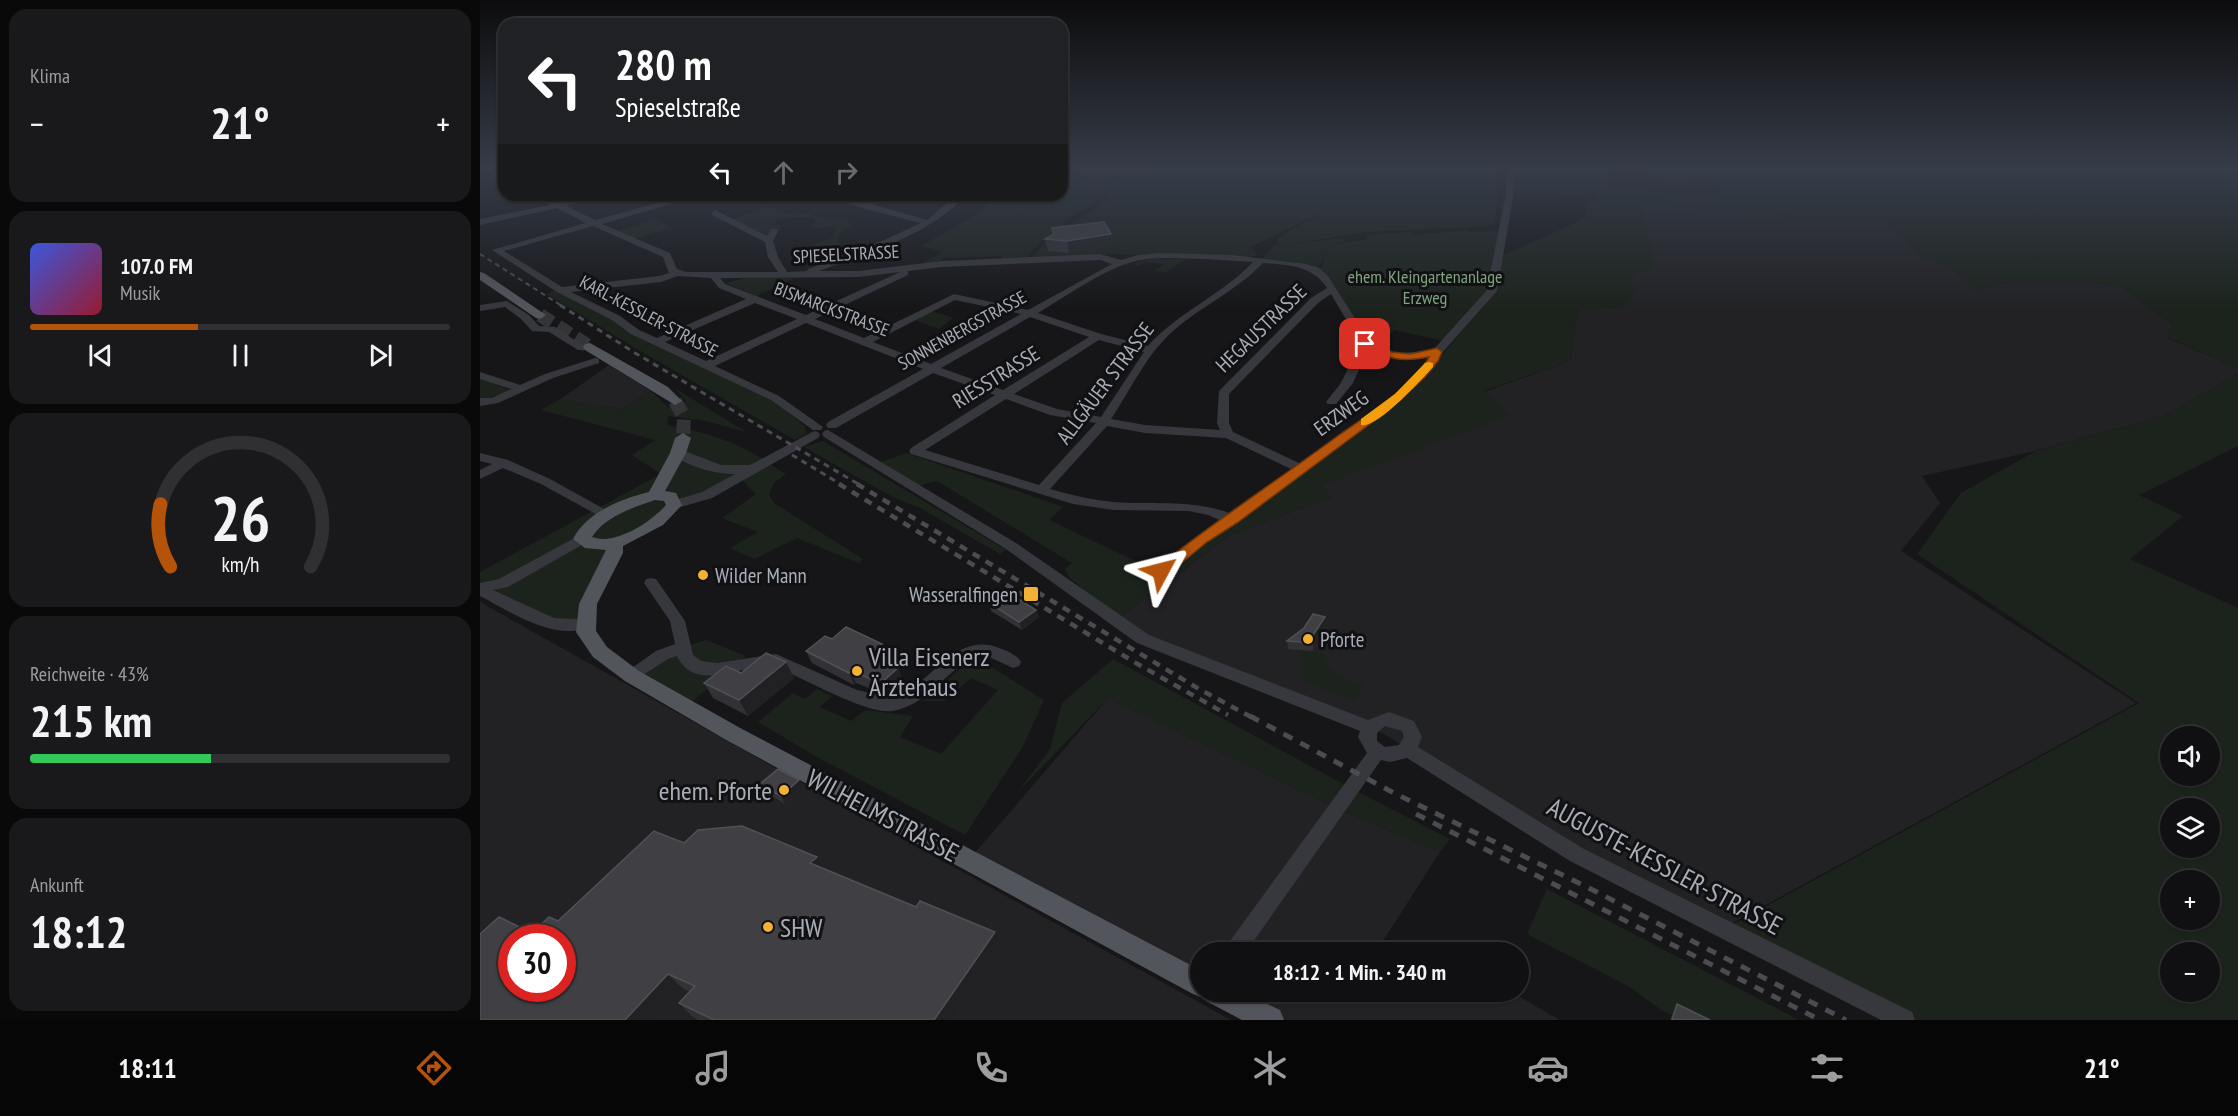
<!DOCTYPE html>
<html lang="de">
<head>
<meta charset="utf-8">
<style>
  :root { --surface:#101012; --page:#19191b; --text:#f1f3f6; --muted:#9c9d9f; --line:#303032; --accent:#b45309 }
  body { margin:0; font-family:"PT Sans Narrow",sans-serif; background:var(--page); color:var(--text); height:100vh; display:flex; flex-direction:column; font-size:22px; white-space:nowrap }
  * { box-sizing:border-box; margin:0 }
  p { font-size:20px; color:var(--muted) }
  .icon { flex:none; width:33px; height:33px; fill:none; stroke:currentColor; stroke-width:2; stroke-linecap:round; stroke-linejoin:round }
  .map { position:relative; flex:1; overflow:hidden }
  .panel { display:flex; flex-direction:column; gap:9px; padding:9px; background:#09090a; width:480px }
  .panel>* { flex:none }
  .hud { position:absolute; left:18px; top:18px; width:570px; height:183px; border-radius:18px; box-shadow:0 2px 4px #0004,0 0 0 2px var(--line); background:#202124; color:#fff; overflow:hidden }
  .fabs { position:absolute; left:1680px; top:726px; display:grid; gap:12px }
  .fabs a { display:grid; place-items:center; width:60px; height:60px; border-radius:50%; background:var(--surface); box-shadow:0 2px 4px #0004,0 0 0 2px var(--line); font-size:30px }
  .speed { position:absolute; left:18px; top:924px; display:flex; gap:12px; font-size:30px; font-weight:700; text-align:center }
  .speed>* { display:grid; place-content:center; width:78px; height:78px; border-radius:50%; background:var(--surface); box-shadow:0 2px 4px #0004,0 0 0 2px var(--line); line-height:1 }
  .speed .limit { border:9px solid #d22; background:#fff; color:#111 }
  .pin { position:absolute; display:grid; place-items:center; width:51px; height:51px; color:#fff; margin:-26px; border-radius:12px; box-shadow:0 3px 9px #0006 }
  .me { position:absolute; width:66px; margin:-33px; rotate:52deg; stroke-linejoin:round; filter:drop-shadow(0 0 4px #0008) }
  .turn { display:flex; align-items:center; gap:21px; height:126px; padding:0 18px; font-size:27px }
  .turn .icon { width:78px; height:78px; stroke-width:2.5 }
  .turn b { display:block; font-size:42px; line-height:51px }
  .lanes { display:flex; align-items:center; height:57px; padding:0 18px; background:#0003; justify-content:center; gap:30px; direction:ltr }
  .lanes .off { opacity:.35 }
  .big { font-size:45px; font-weight:700; line-height:1.1 }
  .panel .card { flex:1; display:flex; flex-direction:column; justify-content:center; gap:9px; min-width:0; padding:0 21px; border-radius:18px; background:var(--page) }
  .panel .dial { align-items:center; gap:0 }
  .dial svg { height:156px; overflow:visible; fill:none; stroke:var(--line); stroke-width:7; stroke-linecap:round; text-anchor:middle }
  .dial text { fill:var(--text); stroke:none }
  .song { display:flex; align-items:center; gap:18px }
  .cover { width:72px; height:72px; border-radius:9px; background:linear-gradient(135deg,hsl(230 70% 55%),hsl(350 70% 35%)) }
  .played { height:6px; border-radius:3px; background:linear-gradient(90deg,var(--accent) 40%,var(--line) 40%) }
  .keys { display:flex; justify-content:space-around; direction:ltr }
  .heat { display:flex; justify-content:space-between; align-items:center; font-size:33px; direction:ltr }
  .charge { height:9px; border-radius:4px; background:linear-gradient(90deg,#34c759 43%,var(--line) 0) }
  .trip { position:absolute; left:710px; top:942px; width:339px; height:60px; border-radius:30px; background:var(--surface); box-shadow:0 2px 4px #0004,0 0 0 2px var(--line); font-weight:700; line-height:60px; text-align:center }
  .menu { display:flex; height:96px; justify-content:space-around; align-items:center; background:#060607; color:var(--muted) }
  .menu .icon { width:42px; height:42px }
  .menu .current { color:var(--accent) }
  .menu b { font-size:27px; color:var(--text) }
  main { display:flex; flex:1; min-height:0 }
  .map>svg:first-child { display:block }
  .built { fill:#222225; fill-rule:evenodd }
  .green { fill:#1c231d; fill-rule:evenodd }
  .lines { fill:none; stroke-linecap:round; stroke-linejoin:round }
  .stream { stroke:#2c353c; stroke-width:2 }
  .major-tunnel { stroke:#333438; stroke-width:14; stroke-dasharray:14 7; stroke-linecap:butt }
  .minor { fill:#37383d; fill-rule:evenodd }
  .major { fill:#53555c; fill-rule:evenodd }
  .rail-far3 { stroke:#4a4c52; stroke-width:2; stroke-dasharray:5 4; stroke-linecap:butt }
  .rail-far2 { stroke:#4a4c52; stroke-width:3; stroke-dasharray:6 5; stroke-linecap:butt }
  .rail-far1 { stroke:#4a4c52; stroke-width:4.5; stroke-dasharray:8 7; stroke-linecap:butt }
  .rail { stroke:#4a4c52; stroke-width:5; stroke-dasharray:10 9; stroke-linecap:butt }
  .wall { fill:#323236 }
  .shaded-wall { fill:#212124 }
  .building { fill:#3f3f44; stroke:#4f5156; stroke-width:1.5; fill-rule:evenodd }
  .route { fill:#b45309; stroke:#753606; stroke-width:1.5 }
  .slow { fill:#f59e0b }
  .poi-dot { fill:#f2b134; stroke:#111113; stroke-width:2 }
  .labels { text-anchor:middle; dominant-baseline:central; stroke-width:6; stroke-linejoin:round; paint-order:stroke }
  .far-street-label { font-size:18px; fill:#a8adb8; stroke:#111113 }
  .far-park-label { font-size:18px; fill:#7fa381; stroke:#111113 }
  .street-label { font-size:21px; fill:#a8adb8; stroke:#111113 }
  .poi-label { font-size:21px; fill:#a8adb8; stroke:#111113; text-anchor:start }
  .near-poi-label { font-size:26px; fill:#a8adb8; stroke:#111113; text-anchor:start }
  .near-street-label { font-size:26px; fill:#a8adb8; stroke:#111113 }
</style>
</head>
<body>
<main>
<section class="panel">
<div class="card"><p>Klima</p>
<div class="heat"><a>−</a><b class="big">21°</b><a>+</a></div>
</div>
<div class="card">
<div class="song"><i class="cover"></i><div><b>107.0 FM</b><p>Musik</p></div></div>
<div class="played"></div>
<div class="keys"><svg class="icon" aria-label="previous" viewBox="0 0 24 24"><path d="M18 5L8 12l10 7zM5 5v14"/></svg><svg class="icon" aria-label="pause" viewBox="0 0 24 24"><path d="M8 5v14M16 5v14"/></svg><svg class="icon" aria-label="next" viewBox="0 0 24 24"><path d="M6 5l10 7-10 7zM19 5v14"/></svg></div>
</div>
<div class="card dial"><svg viewBox="0 0 100 80">
<path d="M14 69A42 42 0 1 1 86 69"/>
<path d="M14 69A42 42 0 0 1 9 37" stroke="#b45309"/>
<text x="50" y="56" font-size="32" font-weight="700">26</text>
<text x="50" y="72" font-size="11">km/h</text>
</svg></div>
<div class="card"><p>Reichweite · 43%</p><b class="big">215 km</b><div class="charge"></div></div>
<div class="card"><p>Ankunft</p><b class="big">18:12</b></div>
</section>
<div class="map">
<svg width="1758" height="1020" viewBox="0 0 1758 1020">
  <rect width="100%" height="100%" fill="#161618"/>
  <path class="built" d="M582 168H676L667 174 656 172 616 180 600 173 582 171Z
    M1162 205 1254 210 1344 220H1405L1445 258 1470 266 1495 289 1528 282 1603 281 1641 286 1693 324 1688 338 1758 368V374L1684 416 1555 451 1442 476 1460 503 1421 551 1656 703 1247 926 1097 852 909 737 866 715 665 638 637 619 750 535 851 497 841 485 1030 415 1004 392 1090 361 1098 309 1140 307 1145 283 1158 272 1173 268Z
    M129 365 171 391 142 409 79 400Z
    M0 602 381 816 751 1020H0ZM32 938H82V988H32Z
    M628 698 854 807 747 952H720V976L494 854Z
    M860 810 960 852 903 941 940 952H757Z
    M744 992H1031L1080 1020H796Z"/>
  <path class="green" d="M677 168H1020L1015 222 1007 226 886 232 812 244 863 238 866 241 850 245 888 239 886 235 932 232 934 235 988 230 990 232 1018 231 1009 290 963 341 915 330 897 346 881 332 837 269 842 266 848 244 841 265 837 268 808 261 782 259 795 244 802 246 796 243 798 238 842 212 771 247 778 255 766 258 637 254 551 258 565 242 638 192 632 196 625 194 582 223 586 225 562 241 544 259 521 260 522 256 463 258 460 263 442 264 462 252 441 246 492 217 519 195H582V173C598 171 602 180 614 181 632 183 648 170 667 174Z
    M1035 168H1139L1127 186 1168 191 1233 195 1234 183 1225 175C1203 186 1191 182 1168 177L1170 168H1758V368L1687 337 1693 324 1641 286 1603 281 1528 282 1495 289 1470 266 1445 258 1405 220H1344L1254 210 1162 206 1174 268 1158 272 1146 283 1157 287 1149 304 1140 307 1098 309 1090 361 1004 391 1031 415 842 485 851 497 750 535 637 619 589 577 585 569 592 563 457 481 438 486 402 462 426 453 583 507 569 520 681 573 945 375 1007 302 1014 291 1023 255 1098 222 1105 217 1106 205 1120 198 1110 191 1102 196 1033 193Z
    M288 207 304 213 322 212 349 220 364 219 372 224 359 234 358 240 360 246 341 252 336 249 334 244 353 238 356 226 330 229 335 220 330 217 298 219 294 225H302L299 230 290 231 287 238 253 219Z
    M177 219 191 228 154 239 136 231Z
    M669 259H705L687 272 674 271 684 264 665 262 657 266 653 264Z
    M265 278H314L276 296 246 283Z
    M77 289 294 399 325 427 326 434 315 440 162 352 66 294Z
    M450 310 473 318 459 329 432 319Z
    M1758 374V446L1659 495 1703 516 1650 559 1758 608V1020H1432L1250 926 1659 703 1437 554 1481 493 1556 451 1684 416ZM1690 736H1730V776H1690ZM1690 808H1730V848H1690ZM1690 880H1730V920H1690ZM1690 952H1730V992H1690Z
    M0 378 32 391 11 398 0 399Z
    M196 389 266 432 226 421 188 416 187 425C222 431 254 441 285 460L226 494 191 504 176 519 140 540 102 622 87 624 0 587V572L181 474 152 455 175 440 61 410 79 400 142 409 171 391 189 408 206 402Z
    M343 441 526 550 520 554 442 509 411 496 324 447Z
    M289 464 306 474 294 483 289 494 294 503 383 559 379 563 317 538 274 559 250 548 278 532 242 518 276 494 262 480Z
    M226 640 266 656 208 705 156 675 203 647Z
    M821 652 842 653C853 676 860 678 884 684L875 701 820 680Z
    M495 657 564 700 542 748 485 835 337 757 278 722 313 693 325 699 337 689 352 696 340 707 371 721 385 710 433 716 420 737 461 754 518 690 491 678 464 701H442Z
    M633 659 878 792 970 839 960 852 860 810 628 698 538 792 570 749 582 703Z
    M1067 889 1319 1020H1203L1181 1010 1150 987 1047 934Z"/>
  <g class="lines">
    <path class="stream" d="M1240 183 1250 168"/>
    <path class="major-tunnel" d="M60 315 110 347
      M195 401 204 417 203 438"/>
    <path class="minor" d="M0 168H9L24 176V181Z
      M1027 168H1035L1033 197 1017 291 962 353 945 376 910 409 758 523 727 542 677 583H667L665 579 667 575 717 536 742 521 728 515 709 511 634 510 593 504 431 454 429 451 431 448 515 395 453 373 356 428H348L346 425 348 422 443 369 326 323 235 366 299 396 343 427 341 430H333L291 400 151 334 132 320 77 292 12 250 106 223 77 208 0 225V219L70 205 53 195H63L79 203 116 195H132L86 206 115 220 208 195H221L122 224 190 253 197 269 206 272H298L288 257 285 242 232 215 231 213 235 210 287 236 291 229H297L298 231 293 241 298 257 307 272 327 271 328 269 402 241 441 223 382 208 345 195H358L386 203 402 195H413L394 205 447 220 477 195H486C448 236 390 252 339 271H378L462 261 620 254 641 260 658 255 679 253 752 255 826 264 839 268 848 276 885 334 895 345 903 350 918 353 948 351 953 350 1007 290 1025 197ZM113 226 183 257 189 273 179 276 82 287 24 251ZM725 259 773 262C742 295 698 312 668 346L621 334 558 313C587 296 623 269 656 261 678 256 703 259 725 259ZM620 260 632 264 548 310 474 294 384 338 335 319 428 275V271L462 267ZM783 263C808 265 832 265 847 288L831 298 739 391 737 423 740 430 665 425 631 419C650 391 666 355 692 332 721 306 755 292 783 263ZM420 272 326 315 245 284 240 278 378 277ZM198 276 231 278 239 288 266 299 177 338 159 330 140 316 91 292 181 282ZM851 294 880 343 861 383 846 402 848 404H856L873 383 888 350C907 361 927 361 949 357 921 398 861 434 821 464L753 432 749 423V394L839 302ZM475 300 541 314 451 364 393 342ZM275 303 317 319 226 361 185 342ZM550 317 609 337 523 390 461 368ZM619 340 664 352 621 417 577 409 534 394ZM526 399 570 415 616 423 559 485 445 450ZM627 426 665 433 746 438 813 470 752 514C713 499 674 505 633 502 612 500 591 495 570 489Z
      M27 301 49 315 59 326 75 327 107 348 106 350H98L69 332 52 331 41 319 25 307 0 311V305Z
      M115 358 119 359V363L73 378 18 403 0 406V398H12L31 389 0 379V372L40 385 65 374Z
      M348 430 536 543 669 635 888 720 909 712 934 721 942 737 938 747 1104 849 1432 1012 1435 1020H1401L1090 861 927 758 910 762 901 760 766 952H744L747 945 887 753 878 737 880 731 657 643 526 549 344 437 342 434 344 431ZM905 726 922 731 924 737 919 745 905 747 897 741V733Z
      M334 431 338 432 340 435 338 438 232 498 194 509 187 505 189 502 222 492 255 474C236 474 206 467 192 453L194 450H202L241 465H270Z
      M0 453 28 460 70 479 135 515 133 518H123L61 484 23 468 0 479V470L12 464 0 461Z
      M102 534 107 536 109 539 107 542 28 587 13 590 74 618 110 620 113 624 110 628C71 640 33 613 0 596V583L19 579Z
      M171 578 176 579 205 621 213 655 221 661 238 663 296 654 377 690 411 698C453 687 473 628 522 649 529 652 537 655 541 662L539 666 533 668 507 656H495C465 671 447 706 412 711 390 714 339 687 318 677 311 674 302 667 294 666 264 663 216 695 197 656L188 659 152 682 146 680 144 676 146 672 176 651 195 644 190 621 164 583 166 579Z"/>
    <path class="major" d="M0 272 4 273 66 315 60 319 56 318 0 280Z
      M110 343 188 387 202 401 195 405 105 350 103 347 105 344Z
      M203 433 211 438 206 453 185 491 196 493 202 505 183 525 143 546V553L117 604 116 631 127 647 159 671 262 729 720 970V992H762L800 1010 804 1020H762L726 1001 723 996 720 997 711 993 248 741 145 681 113 657 96 632 99 604 126 550 105 548 93 539C107 512 141 499 169 492L190 453 195 438ZM175 500 184 501 186 505C171 522 135 546 112 537 124 517 154 507 175 500Z"/>
    <path class="rail-far3" d="M0 254 82 306"/>
    <path class="rail-far2" d="M80 305 155 353 380 485
      M312 455 362 485"/>
    <path class="rail-far1" d="M359 484 661 666 748 715
      M377 484 719 689 773 718"/>
    <path class="rail" d="M770 716 914 793 1105 886 1366 1020
      M936 814 1340 1020"/>
  </g>
  <path class="wall" d="M161 195H185L169 200Z
    M572 228 631 234 633 246 589 253 568 251 565 239 573 235Z
    M509 603 556 610 559 617 542 630 511 611Z
    M845 617V625L834 643 833 651 808 649 807 641Z
    M352 639 402 644 407 656 402 661 418 668 423 680 406 695 376 683 374 685 332 663 326 651Z
    M306 662 314 678 268 716 233 698 224 683 261 673Z
    M280 784 323 788 305 804 285 792Z
    M204 843 344 869 522 947 472 1020H218L213 1017 199 1003 210 992 202 988 52 933 78 921Z
    M1197 1004 1230 1020H1190Z"/>
  <path class="shaded-wall" d="M167 195H185L169 200Z
    M631 234 633 246 589 253 587 241Z
    M556 610 559 617 542 630 539 622Z
    M845 617V625L834 643 833 651V635Z
    M402 644 407 656 395 667 389 655Z
    M306 662 314 678 268 716 259 700Z
    M418 668 423 680 406 695 401 683Z
    M371 671 376 683 374 685 369 673Z
    M319 780 323 788 305 804 301 796Z
    M337 857 346 872 330 863Z
    M515 932 522 947 472 1020H454Z
    M188 974 202 988 173 1020H145Z"/>
  <path class="building" d="M624 222 631 234 587 241 565 239 574 234 572 228Z
    M526 591 556 610 539 622 509 603Z
    M833 614 845 617 833 635V643L807 641 824 628Z
    M366 627 402 644 389 655 418 668 401 683 371 671 369 673 326 651 345 636 352 639Z
    M286 653 306 662 259 700 224 683 246 666 261 673Z
    M298 769 319 780 301 796 280 784Z
    M262 826 337 857 330 863 436 907 440 901 515 932 454 1020H234L199 1003 215 986 188 974 145 1020H0V934L19 917 52 933 69 917 78 921 174 831 204 843 218 830ZM32 938H82V988H32Z
    M1197 1004 1230 1020H1192Z"/>
  <linearGradient id="sky" x2="0" y2="1"><stop stop-color="#0c0c0d"/><stop offset="0.54" stop-color="#363c48"/><stop offset="1" stop-color="#363c48" stop-opacity="0"/></linearGradient>
  <rect width="1758" height="311" fill="url(#sky)"/>
  <path class="route" d="M885 340 912 352 930 354 957 348 962 352 958 361 945 377 910 409 757 523 727 542 687 575H676L674 571 676 568C735 521 798 480 859 435 885 417 934 385 949 357 920 363 907 358 881 346L880 344Z"/>
  <path class="slow" d="M949 362 953 363V367C940 381 898 428 881 425V419L915 394 945 363Z"/>
  <g class="poi-dot">
    <circle cx="223" cy="575" r="6"/>
    <rect x="543" y="586" width="16" height="16" rx="3"/>
    <circle cx="828" cy="639" r="6"/>
    <circle cx="377" cy="671" r="6"/>
    <circle cx="304" cy="790" r="6"/>
    <circle cx="288" cy="927" r="6"/>
  </g>
  <g class="labels">
    <g class="far-street-label">
      <text transform="translate(366 254) rotate(-3)">SPIESELSTRASSE</text>
      <text transform="translate(352 309) rotate(21)">BISMARCKSTRASSE</text>
      <text transform="translate(169 316) rotate(28)">KARL-KESSLER-STRASSE</text>
      <text transform="translate(482 330) rotate(-29)">SONNENBERGSTRASSE</text>
    </g>
    <g class="far-park-label">
      <text x="945" y="276">ehem. Kleingartenanlage<tspan x="945" dy="21">Erzweg</tspan></text>
    </g>
    <g class="street-label">
      <text transform="translate(781 328) rotate(-44)">HEGAUSTRASSE</text>
      <text transform="translate(516 377) rotate(-32)">RIESSTRASSE</text>
      <text transform="translate(625 383) rotate(-53)">ALLGÄUER STRASSE</text>
      <text transform="translate(861 413) rotate(-36)">ERZWEG</text>
    </g>
    <g class="poi-label">
      <text x="235" y="575">Wilder Mann</text>
      <text x="538" y="594" text-anchor="end">Wasseralfingen</text>
      <text x="840" y="639">Pforte</text>
    </g>
    <g class="near-poi-label">
      <text x="389" y="656">Villa Eisenerz<tspan x="389" dy="30">Ärztehaus</tspan></text>
      <text x="292" y="790" text-anchor="end">ehem. Pforte</text>
      <text x="300" y="927">SHW</text>
    </g>
    <g class="near-street-label">
      <text transform="translate(403 815) rotate(28)">WILHELMSTRASSE</text>
      <text transform="translate(1185 866) rotate(28)">AUGUSTE-KESSLER-STRASSE</text>
    </g>
  </g>
</svg>
<div class="fabs">
<a><svg class="icon" aria-label="sound" viewBox="0 0 24 24"><path d="M4 9h4l5-4v14l-5-4H4zM17 9q2 3 0 6"/></svg></a>
<a><svg class="icon" aria-label="layers" viewBox="0 0 24 24"><path d="M12 4l9 5-9 5-9-5zM3 14l9 5 9-5"/></svg></a>
<a>+</a>
<a>−</a>
</div>
<div class="speed"><div class="limit">30</div></div>
<div class="pin" style="left:885px;top:344px;background:#d93025"><svg class="icon" aria-label="arrive" viewBox="0 0 24 24"><path d="M6 21V4h12l-3 4 3 4H6"/></svg></div>
<svg class="me" style="left:681px;top:571px" viewBox="-20 -20 40 40"><path d="M0-17L14 15 0 8-14 15z" fill="#b45309" stroke="#fff" stroke-width="4"/></svg>
<div class="trip">18:12 · 1 Min. · 340 m</div>
<div class="hud">
<div class="turn"><svg class="icon" aria-label="left" viewBox="0 0 24 24"><path d="M17 20v-9H6M10 6l-5 5 5 5"/></svg><div><b>280 m</b>Spieselstraße</div></div>
<div class="lanes"><svg class="icon" aria-label="left" viewBox="0 0 24 24"><path d="M17 20v-9H6M10 6l-5 5 5 5"/></svg><svg class="icon off" aria-label="ahead" viewBox="0 0 24 24"><path d="M12 20V5M6 11l6-6 6 6"/></svg><svg class="icon off" aria-label="right" viewBox="0 0 24 24"><path d="M7 20v-9h11M14 6l5 5-5 5"/></svg></div>
</div>
</div>
</main>
<nav class="menu">
<b>18:11</b>
<svg class="icon current" aria-label="directions" viewBox="0 0 24 24"><path d="M12 3l9 9-9 9-9-9zM9 14v-3h6M13 9l2 2-2 2"/></svg>
<svg class="icon" aria-label="music" viewBox="0 0 24 24"><path d="M9 18V5l10-2v13"/><circle cx="6" cy="18" r="3"/><circle cx="16" cy="16" r="3"/></svg>
<svg class="icon" aria-label="phone" viewBox="0 0 24 24"><path d="M5 4h4l2 5-3 2q2 4 5 5l2-3 5 2v4C11 20 4 13 5 4z"/></svg>
<svg class="icon" aria-label="climate" viewBox="0 0 24 24"><path d="M12 3v18M4 7l16 10M4 17L20 7"/></svg>
<svg class="icon" aria-label="car" viewBox="0 0 24 24"><path d="M5 17H2v-5l4-1 3-4h7l3 4 3 1v5h-3M9 17h6M6 11h13"/><circle cx="7" cy="17" r="2"/><circle cx="17" cy="17" r="2"/></svg>
<svg class="icon" aria-label="filters" viewBox="0 0 24 24"><path d="M4 7h16M4 17h16"/><circle cx="9" cy="7" r="2"/><circle cx="15" cy="17" r="2"/></svg>
<b>21°</b>
</nav>
</body>
</html>
